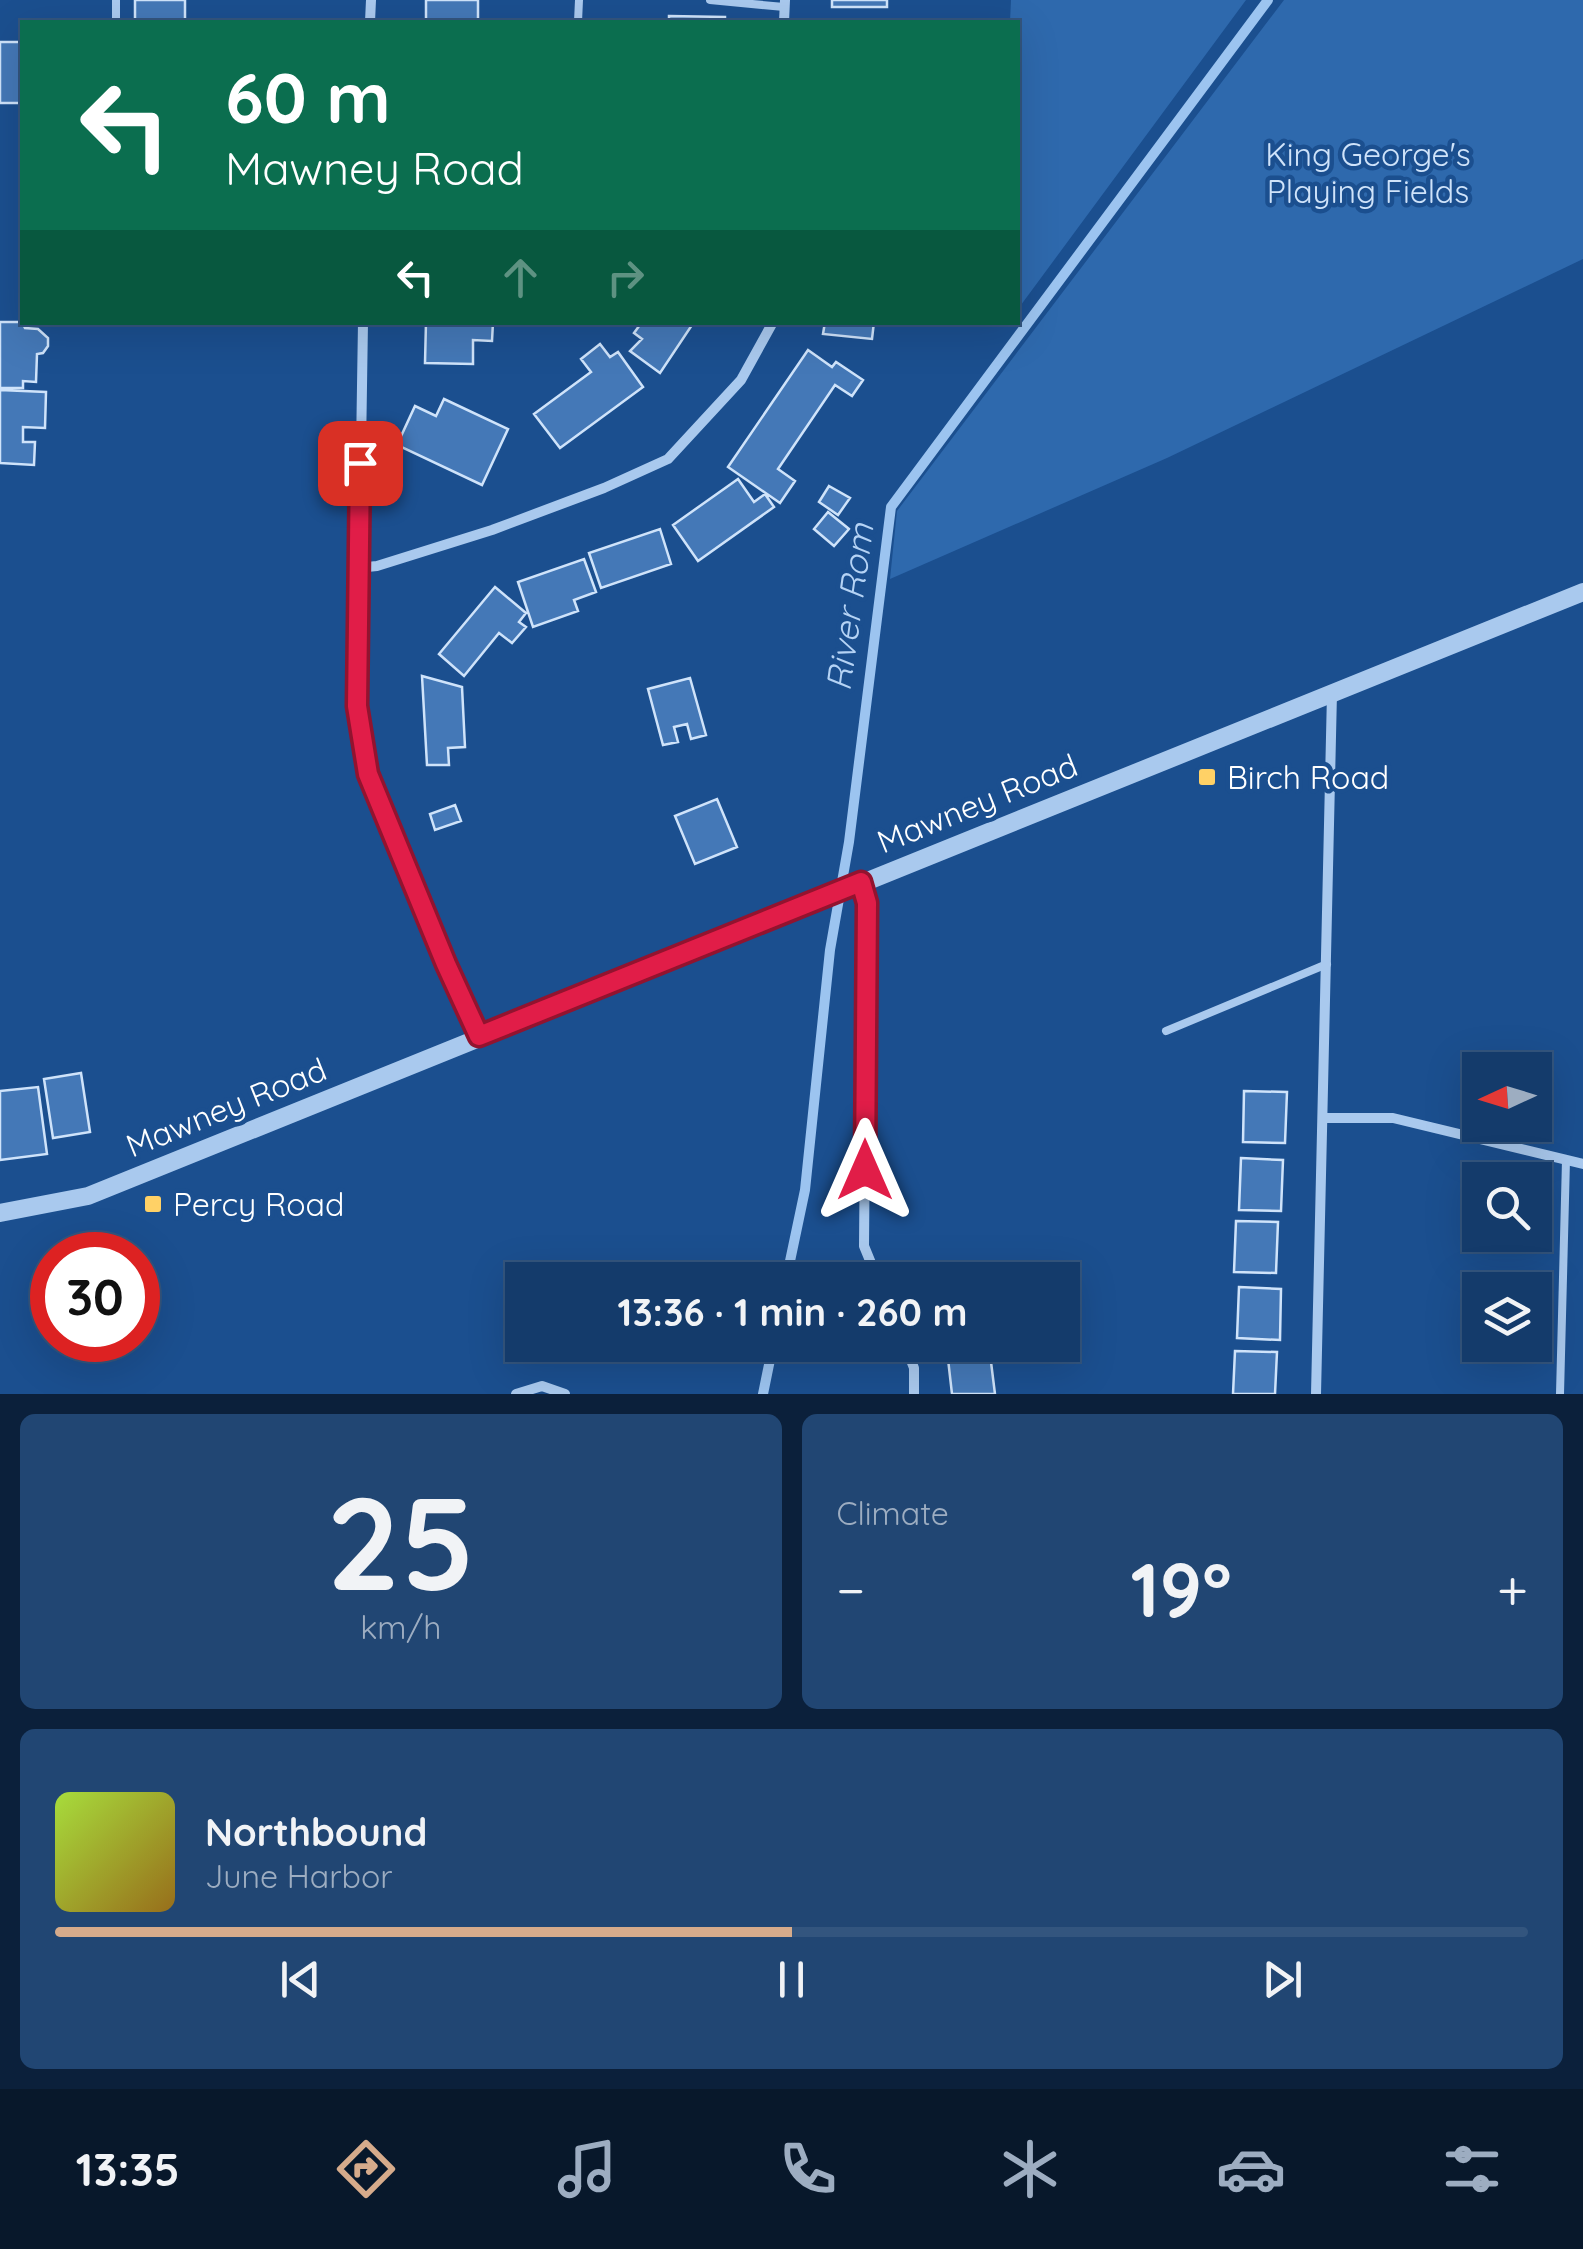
<!DOCTYPE html>
<html lang="en">
<head>
<meta charset="utf-8">
<style>
  :root { --surface:#143b6b; --page:#214673; --text:#f1f3f6; --muted:#9dadc1; --line:#33557e; --accent:#d6ab8b }
  body { margin:0; font-family:Quicksand,sans-serif; background:var(--page); color:var(--text); height:100vh; display:flex; flex-direction:column; font-size:38px; white-space:nowrap }
  * { box-sizing:border-box; margin:0 }
  p { font-size:32px; color:var(--muted) }
  .icon { flex:none; width:55px; height:55px; fill:none; stroke:currentColor; stroke-width:2; stroke-linecap:round; stroke-linejoin:round }
  .map { position:relative; height:1394px; overflow:hidden }
  .side { display:flex; flex-direction:column; gap:20px; padding:20px; background:#0b203b; flex:1 }
  .side>* { flex:none }
  .top-card { position:absolute; left:20px; top:20px; width:1000px; height:305px; border-radius:0px; box-shadow:0 10px 40px #0002,0 0 0 2px var(--line); background:#0b6e4f; color:#fff; overflow:hidden }
  .needle { width:65px; rotate:266deg }
  .controls { position:absolute; left:1462px; top:1052px; display:grid; gap:20px }
  .controls a { display:grid; place-items:center; width:90px; height:90px; border-radius:0px; background:var(--surface); box-shadow:0 10px 40px #0002,0 0 0 2px var(--line); font-size:50px }
  .speed { position:absolute; left:30px; top:1232px; display:flex; gap:20px; font-size:50px; font-weight:700; text-align:center }
  .speed>* { display:grid; place-content:center; width:130px; height:130px; border-radius:50%; background:var(--surface); box-shadow:0 10px 40px #0002,0 0 0 2px var(--line); line-height:1 }
  .speed .limit { border:15px solid #d22; background:#fff; color:#111 }
  .pin { position:absolute; display:grid; place-items:center; width:85px; height:85px; color:#fff; margin:-42px; border-radius:20px; box-shadow:0 5px 15px #0006 }
  .me { position:absolute; width:110px; margin:-55px; rotate:0deg; stroke-linejoin:round; filter:drop-shadow(0 0 8px #0008) }
  .turn { display:flex; align-items:center; gap:35px; height:210px; padding:0 40px; font-size:45px }
  .turn .icon { width:130px; height:130px; stroke-width:2.5 }
  .turn b { display:block; font-size:70px; line-height:85px }
  .lanes { display:flex; align-items:center; height:95px; padding:0 40px; background:#0003; justify-content:center; gap:50px; direction:ltr }
  .lanes .off { opacity:.35 }
  .big { font-size:75px; font-weight:800; line-height:1.1 }
  .side .widget { flex:1; display:flex; flex-direction:column; justify-content:center; gap:15px; min-width:0; padding:0 35px; border-radius:15px; background:var(--page) }
  .side .dial { align-items:center; gap:0 }
  .dial b { font-size:130px; line-height:1 }
  .song { display:flex; align-items:center; gap:30px }
  .cover { width:120px; height:120px; border-radius:15px; background:linear-gradient(135deg,hsl(80 70% 55%),hsl(40 70% 35%)) }
  .played { height:10px; border-radius:5px; background:linear-gradient(90deg,var(--accent) 50%,var(--line) 50%) }
  .keys { display:flex; justify-content:space-around; direction:ltr }
  .heat { display:flex; justify-content:space-between; align-items:center; font-size:55px; direction:ltr }
  .side .tiles { flex:1; display:grid; gap:20px; grid-template-columns:1fr 1fr }
  .widget:last-child { grid-column:span 2 }
  .trip { position:absolute; left:505px; top:1262px; width:575px; height:100px; border-radius:0px; background:var(--surface); box-shadow:0 10px 40px #0002,0 0 0 2px var(--line); font-weight:800; line-height:100px; text-align:center }
  .tab-bar { display:flex; height:160px; justify-content:space-around; align-items:center; background:#08182b; color:var(--muted) }
  .tab-bar .icon { width:70px; height:70px }
  .tab-bar .active { color:var(--accent) }
  .tab-bar b { font-size:45px; color:var(--text) }
  .map>svg:first-child { display:block }
  .green { fill:#2e69ad }
  .lines { fill:none; stroke-linecap:round; stroke-linejoin:round }
  .stream { stroke:#9cc4f0; stroke-width:10 }
  .building { fill:#4478b7; stroke:#cfe3fa; stroke-width:2.5 }
  .service { stroke:#a9c9ee; stroke-width:8 }
  .minor { stroke:#a9c9ee; stroke-width:10 }
  .tertiary { stroke:#a9c9ee; stroke-width:18 }
  .route-casing { stroke:#92132f; stroke-width:25 }
  .route { stroke:#e11d48; stroke-width:18 }
  .poi-dot { fill:#ffd166; stroke:#1b4f8f; stroke-width:4 }
  .labels { text-anchor:middle; dominant-baseline:central; stroke-width:9; stroke-linejoin:round; paint-order:stroke }
  .park-label { font-size:32px; fill:#cfe3fa; stroke:#1b4f8f }
  .poi-label { font-size:32px; fill:#fff; stroke:#1b4f8f; text-anchor:start }
  .street-label { font-size:32px; fill:#fff; stroke:#1b4f8f }
  .water-label { font-size:35px; font-style:italic; fill:#b5d3f5; stroke:#1b4f8f }
</style>
</head>
<body>
<div class="map">
<svg width="1583" height="1394" viewBox="0 0 1583 1394">
  <rect width="100%" height="100%" fill="#1b4f8f"/>
  <path class="green" d="M1011 0H1246L1018 309V22H1010Z
    M1284 0H1583V259L1167 458 890 579 897 511Z"/>
  <g class="lines">
    <path class="stream" d="M786 1280 805 1190 830 950 849 842 891 507 1268 0
      M763 1394 773 1345"/>
  </g>
  <path class="building" d="M135 0H185V22H135Z
    M426 0H478V22H426Z
    M832 0H887V7H832Z
    M669 16 725 17V22H669Z
    M0 42H22V103H0Z
    M0 322H22L25 328 38 329 48 338V346L43 353 37 354 36 382 23 381V388H0Z
    M426 322H493L492 341 473 340V364L425 363Z
    M642 322H694L660 373 630 351 642 339 634 333Z
    M825 322H874L872 339 823 334Z
    M600 344 610 357 618 352 643 387 560 448 534 414 591 372 581 359Z
    M808 350 832 367 836 362 863 380 852 396 835 385 778 469 795 481 780 503 728 467Z
    M0 390 46 392 45 428 23 427V442H35L34 465 0 463Z
    M444 399 508 429 482 485 397 445 415 406 436 416Z
    M738 479 754 502 765 494 774 507 698 561 673 525Z
    M829 486 850 498 838 515 819 502Z
    M828 512 849 529 834 546 814 529Z
    M660 529 671 564 601 588 589 553Z
    M584 559 596 592 574 600 578 611 533 627 518 582Z
    M495 587 526 613 519 622 526 627 512 643 499 633 464 676 439 654Z
    M422 676 462 687 465 747 448 748 449 765H427Z
    M690 678 706 735 691 739 687 724 674 727 678 742 663 745 648 689Z
    M717 799 737 847 695 864 675 816Z
    M455 805 461 821 435 830 430 814Z
    M81 1073 90 1132 53 1138 44 1079Z
    M38 1087 47 1154 0 1160V1091Z
    M1244 1091 1287 1092 1285 1143 1243 1142Z
    M1241 1158 1283 1160 1281 1211 1239 1210Z
    M1236 1221 1278 1222 1276 1273 1234 1272Z
    M1239 1287 1281 1289 1280 1340 1237 1338Z
    M1235 1351 1277 1352 1275 1394H1233Z
    M990 1354 995 1394H952L948 1359Z"/>
  <g class="lines">
    <path class="service" d="M710 0 784 7
      M116 22V0
      M578 22 579 0
      M1166 1031 1327 964
      M1560 1394 1566 1160"/>
    <path class="minor" d="M370 22 371 0
      M784 22 785 0
      M363 322 357 706 368 774 445 964 479 1036
      M357 568 377 566 492 530 604 488 668 459 741 380 773 322
      M861 882 867 903 864 1246 878 1280
      M1324 1118H1393L1583 1164
      M905 1345 914 1368V1394
      M516 1394 542 1386 565 1394
      M1316 1394 1332 693"/>
    <path class="tertiary" d="M0 1213 88 1196 1583 592"/>
  </g>
  <g class="lines">
    <g class="route-casing">
      <path id="route" d="M360 463 357 706 368 774 446 964 479 1036 861 882 867 903 865 1170"/>
    </g>
    <use href="#route" class="route"/>
  </g>
  <g class="poi-dot">
    <rect x="1197" y="767" width="20" height="20" rx="5"/>
    <rect x="143" y="1194" width="20" height="20" rx="5"/>
  </g>
  <g class="labels">
    <g class="park-label">
      <text x="1368" y="154">King George's<tspan x="1368" dy="37">Playing Fields</tspan></text>
    </g>
    <g class="poi-label">
      <text x="1227" y="777">Birch Road</text>
      <text x="173" y="1204">Percy Road</text>
    </g>
    <g class="street-label">
      <text transform="translate(977 803) rotate(-22)">Mawney Road</text>
      <text transform="translate(226 1107) rotate(-22)">Mawney Road</text>
    </g>
    <g class="water-label">
      <text transform="translate(849 607) rotate(-82)">River Rom</text>
    </g>
  </g>
</svg>
<div class="controls">
<a><svg class="needle" viewBox="-14 -14 28 28"><path d="M0-13l5 13h-10z" fill="#e53935"/><path d="M0 13l5-13h-10z" fill="#9dadc1"/></svg></a>
<a><svg class="icon" aria-label="search" viewBox="0 0 24 24"><circle cx="10" cy="10" r="6"/><path d="M15 15l6 6"/></svg></a>
<a><svg class="icon" aria-label="layers" viewBox="0 0 24 24"><path d="M12 4l9 5-9 5-9-5zM3 14l9 5 9-5"/></svg></a>
</div>
<div class="speed"><div class="limit">30</div></div>
<div class="pin" style="left:360px;top:463px;background:#d93025"><svg class="icon" aria-label="arrive" viewBox="0 0 24 24"><path d="M6 21V4h12l-3 4 3 4H6"/></svg></div>
<svg class="me" style="left:865px;top:1170px" viewBox="-20 -20 40 40"><path d="M0-17L14 15 0 8-14 15z" fill="#e11d48" stroke="#fff" stroke-width="4"/></svg>
<div class="trip">13:36 · 1 min · 260 m</div>
<div class="top-card">
<div class="turn"><svg class="icon" aria-label="left" viewBox="0 0 24 24"><path d="M17 20v-9H6M10 6l-5 5 5 5"/></svg><div><b>60 m</b>Mawney Road</div></div>
<div class="lanes"><svg class="icon" aria-label="left" viewBox="0 0 24 24"><path d="M17 20v-9H6M10 6l-5 5 5 5"/></svg><svg class="icon off" aria-label="ahead" viewBox="0 0 24 24"><path d="M12 20V5M6 11l6-6 6 6"/></svg><svg class="icon off" aria-label="right" viewBox="0 0 24 24"><path d="M7 20v-9h11M14 6l5 5-5 5"/></svg></div>
</div>
</div>
<section class="side">
<div class="tiles">
<div class="widget dial"><b>25</b><p>km/h</p></div>
<div class="widget"><p>Climate</p>
<div class="heat"><a>−</a><b class="big">19°</b><a>+</a></div>
</div>
<div class="widget">
<div class="song"><i class="cover"></i><div><b>Northbound</b><p>June Harbor</p></div></div>
<div class="played"></div>
<div class="keys"><svg class="icon" aria-label="previous" viewBox="0 0 24 24"><path d="M18 5L8 12l10 7zM5 5v14"/></svg><svg class="icon" aria-label="pause" viewBox="0 0 24 24"><path d="M8 5v14M16 5v14"/></svg><svg class="icon" aria-label="next" viewBox="0 0 24 24"><path d="M6 5l10 7-10 7zM19 5v14"/></svg></div>
</div>
</div>
</section>
<nav class="tab-bar">
<b>13:35</b>
<svg class="icon active" aria-label="directions" viewBox="0 0 24 24"><path d="M12 3l9 9-9 9-9-9zM9 14v-3h6M13 9l2 2-2 2"/></svg>
<svg class="icon" aria-label="music" viewBox="0 0 24 24"><path d="M9 18V5l10-2v13"/><circle cx="6" cy="18" r="3"/><circle cx="16" cy="16" r="3"/></svg>
<svg class="icon" aria-label="phone" viewBox="0 0 24 24"><path d="M5 4h4l2 5-3 2q2 4 5 5l2-3 5 2v4C11 20 4 13 5 4z"/></svg>
<svg class="icon" aria-label="climate" viewBox="0 0 24 24"><path d="M12 3v18M4 7l16 10M4 17L20 7"/></svg>
<svg class="icon" aria-label="car" viewBox="0 0 24 24"><path d="M5 17H2v-5l4-1 3-4h7l3 4 3 1v5h-3M9 17h6M6 11h13"/><circle cx="7" cy="17" r="2"/><circle cx="17" cy="17" r="2"/></svg>
<svg class="icon" aria-label="filters" viewBox="0 0 24 24"><path d="M4 7h16M4 17h16"/><circle cx="9" cy="7" r="2"/><circle cx="15" cy="17" r="2"/></svg>
</nav>
</body>
</html>
